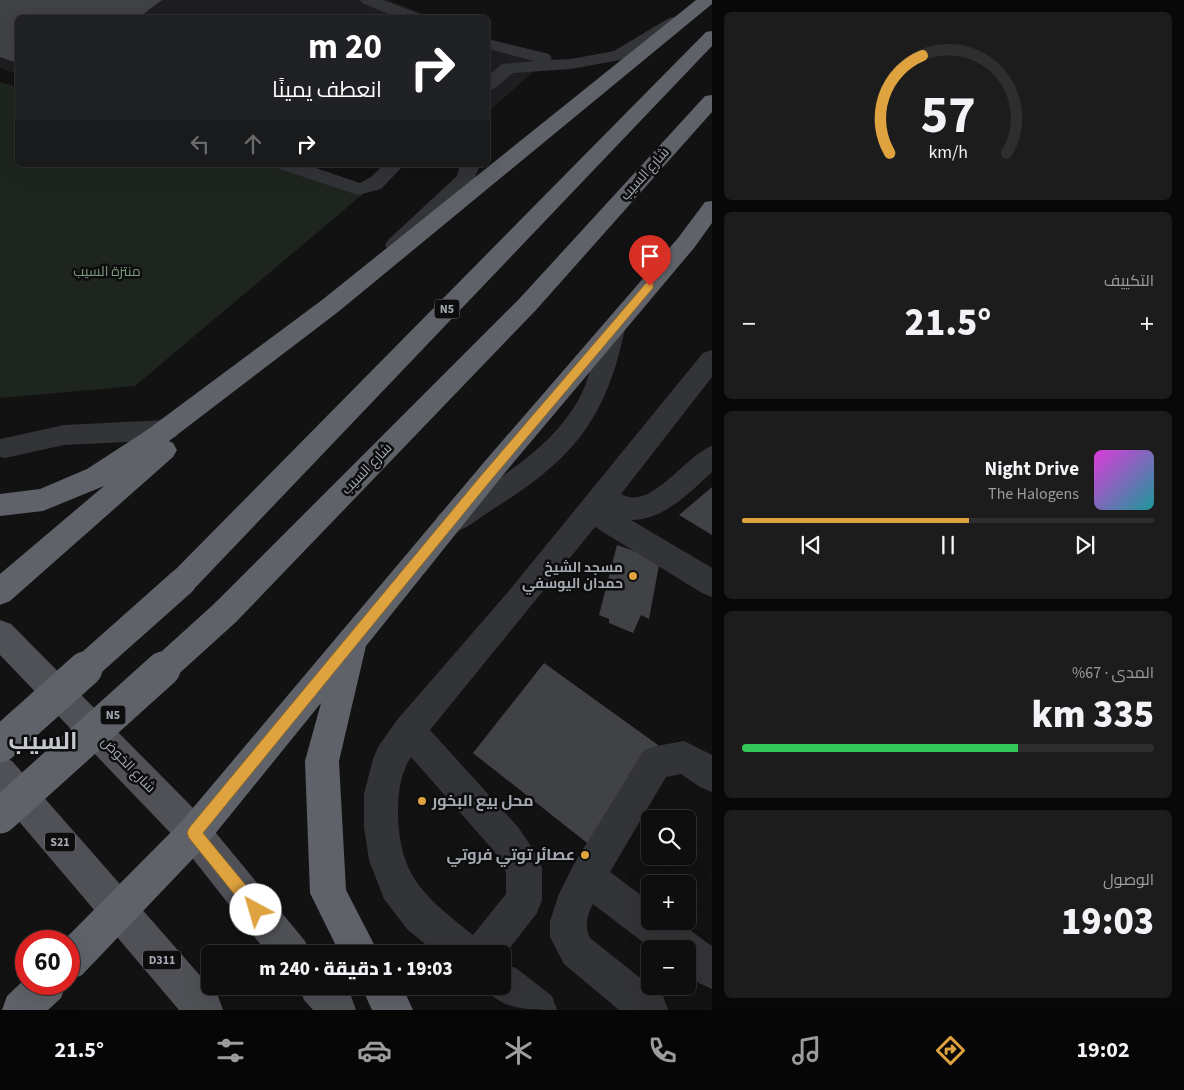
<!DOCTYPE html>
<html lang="ar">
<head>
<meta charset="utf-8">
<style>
  :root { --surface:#0e0e0e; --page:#1c1c1c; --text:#f1f3f6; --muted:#9b9c9e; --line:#2e2e2e; --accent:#dea23e }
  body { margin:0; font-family:"Source Sans 3",Cairo,sans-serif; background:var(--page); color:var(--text); direction:rtl; height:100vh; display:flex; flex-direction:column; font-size:19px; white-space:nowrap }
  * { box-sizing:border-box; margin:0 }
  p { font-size:16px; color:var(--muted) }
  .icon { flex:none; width:28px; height:28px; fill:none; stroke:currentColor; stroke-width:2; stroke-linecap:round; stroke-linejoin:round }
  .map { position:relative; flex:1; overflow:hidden; direction:ltr }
  .side { display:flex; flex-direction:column; gap:12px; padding:12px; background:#080808; width:472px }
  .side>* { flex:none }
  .hud { position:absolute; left:15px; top:15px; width:475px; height:152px; border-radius:8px; box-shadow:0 5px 20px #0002,0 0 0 1px var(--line); direction:rtl; background:#202124; color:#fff; overflow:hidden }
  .tools { position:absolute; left:641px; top:810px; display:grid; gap:10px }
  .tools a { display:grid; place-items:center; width:55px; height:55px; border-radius:8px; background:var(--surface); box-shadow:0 5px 20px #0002,0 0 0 1px var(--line); font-size:25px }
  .speed { position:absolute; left:15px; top:930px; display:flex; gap:10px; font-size:25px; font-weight:700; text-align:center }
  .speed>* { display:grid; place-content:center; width:65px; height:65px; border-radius:50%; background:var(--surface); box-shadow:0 5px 20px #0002,0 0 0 1px var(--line); line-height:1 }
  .speed .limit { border:8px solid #d22; background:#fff; color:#111 }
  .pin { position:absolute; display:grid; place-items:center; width:42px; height:42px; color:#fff; margin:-51px -21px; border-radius:50% 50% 50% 0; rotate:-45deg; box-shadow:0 0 5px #0007 }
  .pin .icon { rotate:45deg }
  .me { position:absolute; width:55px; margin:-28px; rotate:321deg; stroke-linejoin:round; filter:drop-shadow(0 0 4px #0008) }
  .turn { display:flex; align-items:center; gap:18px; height:105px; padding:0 25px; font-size:22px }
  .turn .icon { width:65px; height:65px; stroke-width:2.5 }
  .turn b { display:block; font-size:35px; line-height:42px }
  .lanes { display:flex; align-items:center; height:48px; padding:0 25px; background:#0003; justify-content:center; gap:25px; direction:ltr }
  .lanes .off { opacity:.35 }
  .big { font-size:38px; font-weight:800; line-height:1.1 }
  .side .card { flex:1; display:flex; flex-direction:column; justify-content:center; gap:8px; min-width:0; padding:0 18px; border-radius:8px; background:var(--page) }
  .side .dial { align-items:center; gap:0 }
  .dial svg { height:130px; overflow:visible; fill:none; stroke:var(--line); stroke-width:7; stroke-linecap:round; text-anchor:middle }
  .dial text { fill:var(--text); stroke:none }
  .song { display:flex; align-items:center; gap:15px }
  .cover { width:60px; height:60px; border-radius:8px; background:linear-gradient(135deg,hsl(300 70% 55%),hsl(180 70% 35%)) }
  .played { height:5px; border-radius:2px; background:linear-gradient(90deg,var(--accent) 55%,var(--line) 55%) }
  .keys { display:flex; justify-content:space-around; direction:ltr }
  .heat { display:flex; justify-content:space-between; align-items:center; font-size:28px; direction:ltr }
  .charge { height:8px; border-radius:4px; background:linear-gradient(90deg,#34c759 67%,var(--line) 0) }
  .trip { position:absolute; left:201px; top:945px; width:310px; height:50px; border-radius:8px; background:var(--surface); box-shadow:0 5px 20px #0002,0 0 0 1px var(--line); font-weight:800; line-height:50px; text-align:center; direction:rtl }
  .tabs { display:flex; height:80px; justify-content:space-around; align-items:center; background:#060606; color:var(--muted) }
  .tabs .icon { width:35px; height:35px }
  .tabs .selected { color:var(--accent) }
  .tabs b { font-size:22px; color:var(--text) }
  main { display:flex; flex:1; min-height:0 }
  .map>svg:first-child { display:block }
  .built { fill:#1e1e20 }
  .green { fill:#1e251f }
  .building { fill:#414246 }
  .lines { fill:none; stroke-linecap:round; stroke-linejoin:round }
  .minor { fill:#333437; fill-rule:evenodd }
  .major { fill:#4f5156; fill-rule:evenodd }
  .highway { fill:#5f6268; fill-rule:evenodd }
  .highway-bridge-far1 { stroke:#5f6268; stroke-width:28 }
  .highway-bridge { stroke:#5f6268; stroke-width:35 }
  .route { fill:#dea23e; stroke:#906928 }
  .poi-dot { fill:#dea23e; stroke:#0d0d0e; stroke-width:2 }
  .labels { text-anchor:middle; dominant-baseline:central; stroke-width:5; stroke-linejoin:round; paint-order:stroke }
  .shield { fill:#0d0d0e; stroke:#777a81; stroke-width:1 }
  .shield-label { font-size:12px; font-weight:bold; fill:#a4a9b2 }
  .street-label { font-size:14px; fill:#a4a9b2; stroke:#0d0d0e }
  .park-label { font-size:14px; fill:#7d9b7e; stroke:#0d0d0e }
  .poi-label { font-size:14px; font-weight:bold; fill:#a4a9b2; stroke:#0d0d0e; text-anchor:end }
  .near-poi-label { font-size:16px; font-weight:bold; fill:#a4a9b2; stroke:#0d0d0e; text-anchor:start }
  .town-label { font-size:24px; font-weight:bold; fill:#c5c8cf; stroke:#0d0d0e }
</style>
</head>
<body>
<main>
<section class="side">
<div class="card dial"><svg viewBox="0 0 100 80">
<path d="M14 69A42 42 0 1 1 86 69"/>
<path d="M14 69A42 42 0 0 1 34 9" stroke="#dea23e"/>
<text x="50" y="56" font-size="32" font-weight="700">57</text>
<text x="50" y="72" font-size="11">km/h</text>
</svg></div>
<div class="card"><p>التكييف</p>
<div class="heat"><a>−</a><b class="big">21.5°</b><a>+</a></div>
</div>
<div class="card">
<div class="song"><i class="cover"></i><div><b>Night Drive</b><p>The Halogens</p></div></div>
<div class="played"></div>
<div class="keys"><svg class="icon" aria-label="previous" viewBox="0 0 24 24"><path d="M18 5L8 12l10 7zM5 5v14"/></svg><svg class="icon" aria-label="pause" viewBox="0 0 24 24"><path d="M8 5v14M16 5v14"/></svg><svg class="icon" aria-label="next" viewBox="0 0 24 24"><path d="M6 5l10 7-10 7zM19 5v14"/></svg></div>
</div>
<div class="card"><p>المدى · 67%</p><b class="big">335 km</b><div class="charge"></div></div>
<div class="card"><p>الوصول</p><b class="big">19:03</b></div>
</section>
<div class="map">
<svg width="712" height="1010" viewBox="0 0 712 1010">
  <rect width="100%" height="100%" fill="#121213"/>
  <path class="built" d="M0 0H388L431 17 18 18 17 74 0 68Z
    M488 40 536 51 533 72 488 112Z"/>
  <path class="green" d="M0 82 17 87 18 165H269L363 194 135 386 0 398Z"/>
  <path class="building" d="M0 0H162L138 18H18V63L0 57Z
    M712 487V535L679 515Z
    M617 545 660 560 649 619 641 615 633 633 609 623V619L599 615Z
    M544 663 658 745 591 846 473 753Z"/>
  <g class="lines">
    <path class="minor" d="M360 0H383L420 14 422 18H398L362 3Z
      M675 17 681 18 683 22 681 26 625 59 571 69 513 73 494 89 488 90V76L502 64 534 61 488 49V39L549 54 552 58 550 60 571 59 614 51 669 18Z
      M277 165H307L360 183 371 177 383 165H404L381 189 358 195 280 169Z
      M460 165H480L473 182 404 250 396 252 388 250 385 245 388 240 457 176Z
      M613 320 621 322 625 328C606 422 570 462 490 511 479 518 463 532 450 533 447 534 442 531 439 530L435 522 439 514C492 483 552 451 581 395 593 372 594 341 605 322Z
      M712 350V377L621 494C651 512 685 455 712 446V472C689 493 664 520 631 520L712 568V597L702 593 595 527 430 730 518 827 537 855 542 868V900L537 913 502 958V954H437L407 929 384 899 369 860 364 827V794L373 759 378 747 397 720 508 592 703 353ZM411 757 494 851 506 872V894L473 935C426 897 399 878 398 813 398 793 400 774 411 757Z
      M167 420 176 423 180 430 176 437 167 440 64 445 5 458 0 457V439L5 438 64 425Z
      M684 741 712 755V792L700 787 681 774 666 777 610 872 650 902V921H677L712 946V989L699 983 688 975V949H652L593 904C587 915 584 926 590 938L663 996 668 1010H619L564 964 550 937V921L559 894 574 864 644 750 656 746Z
      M502 963 516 968 552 996 557 1010C529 1010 498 1010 485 986H502Z"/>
    <path class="major" d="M0 620 11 624 206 821 305 941 311 954H268L182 845 0 655Z
      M0 756 12 761 218 996 223 1010H179L0 799Z
      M299 986H343L351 996 356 1010H313L304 1000Z"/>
    <path class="highway" d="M696 0H712V4L338 312 169 441 173 443 177 450 173 457 10 601 0 605V574L104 486 43 511 0 516V494L40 489 87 469 147 430 322 300Z
      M712 31V46L192 591 182 595 172 591 167 582 172 573 706 32Z
      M712 95V112L536 310 236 622 225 626 214 622 210 613 214 604 520 298 705 96Z
      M712 201V223L694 248 503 475 366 646 339 761 346 890 379 954H340L310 893 305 761 321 703 206 845 82 975 69 981V941H63L182 821 485 461 678 238 705 202Z
      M26 978V984H66L61 998 48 1010H2L7 996Z
      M361 986H402L413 1010H372Z"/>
    <path class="highway-bridge-far1" d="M83 670 182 582
      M162 670 225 613"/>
    <path class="highway-bridge" d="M0 745 85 669
      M0 816 163 669"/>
  </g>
  <path class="route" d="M650 282 653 283V288L487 485 203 833 262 905 264 910 262 915 256 917 251 915 189 838 187 833 189 828 479 478 646 283Z"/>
  <g class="poi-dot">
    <circle cx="633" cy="576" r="5"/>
    <circle cx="422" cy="801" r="5"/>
    <circle cx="585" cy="855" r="5"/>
  </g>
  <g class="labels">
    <g class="shield">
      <rect x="434.5" y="299.5" width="25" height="19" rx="4"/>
      <rect x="100.5" y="705.5" width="25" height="19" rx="4"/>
      <rect x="45" y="832.5" width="30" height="19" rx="4"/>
      <rect x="143" y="950.5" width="38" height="19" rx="4"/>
    </g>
    <g class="shield-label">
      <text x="447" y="309">N5</text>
      <text x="113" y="715">N5</text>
      <text x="60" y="842">S21</text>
      <text x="162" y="960">D311</text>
    </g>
    <g class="street-label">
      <text transform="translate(645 174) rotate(-48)">شارع السيب</text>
      <text transform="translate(367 469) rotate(-46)">شارع السيب</text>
      <text transform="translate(128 765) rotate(46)">شارع الخوض</text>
    </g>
    <g class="park-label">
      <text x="107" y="272">منتزة السيب</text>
    </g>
    <g class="poi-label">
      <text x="623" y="568">مسجد الشيخ<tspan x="623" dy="16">حمدان اليوسفي</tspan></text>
    </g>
    <g class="near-poi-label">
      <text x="432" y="801">محل بيع البخور</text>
      <text x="575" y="855" text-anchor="end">عصائر توتي فروتي</text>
    </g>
    <g class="town-label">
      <text x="43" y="741">السيب</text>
    </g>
  </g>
</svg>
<div class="tools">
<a><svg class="icon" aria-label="search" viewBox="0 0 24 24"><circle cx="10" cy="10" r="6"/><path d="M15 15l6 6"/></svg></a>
<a>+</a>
<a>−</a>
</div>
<div class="speed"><div class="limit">60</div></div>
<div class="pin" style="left:650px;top:286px;background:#d93025"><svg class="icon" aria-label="arrive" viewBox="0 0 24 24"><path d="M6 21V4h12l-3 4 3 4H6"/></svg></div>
<svg class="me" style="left:256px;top:910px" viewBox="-20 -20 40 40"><circle r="19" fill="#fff"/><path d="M0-13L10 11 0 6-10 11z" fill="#dea23e"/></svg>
<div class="trip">19:03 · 1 دقيقة · 240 m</div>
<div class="hud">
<div class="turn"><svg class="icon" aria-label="right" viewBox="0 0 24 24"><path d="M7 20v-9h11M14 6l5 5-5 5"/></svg><div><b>20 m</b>انعطف يمينًا</div></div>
<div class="lanes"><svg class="icon off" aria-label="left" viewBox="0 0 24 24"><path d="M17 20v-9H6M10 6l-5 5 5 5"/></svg><svg class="icon off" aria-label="ahead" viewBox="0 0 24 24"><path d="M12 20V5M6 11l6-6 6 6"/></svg><svg class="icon" aria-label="right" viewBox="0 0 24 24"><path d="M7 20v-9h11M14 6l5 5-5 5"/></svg></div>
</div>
</div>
</main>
<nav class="tabs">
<b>19:02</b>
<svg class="icon selected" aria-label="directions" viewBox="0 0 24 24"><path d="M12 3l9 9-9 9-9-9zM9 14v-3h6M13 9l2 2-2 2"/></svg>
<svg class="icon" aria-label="music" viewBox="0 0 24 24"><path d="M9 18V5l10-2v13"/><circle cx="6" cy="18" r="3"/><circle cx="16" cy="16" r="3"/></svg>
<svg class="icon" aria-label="phone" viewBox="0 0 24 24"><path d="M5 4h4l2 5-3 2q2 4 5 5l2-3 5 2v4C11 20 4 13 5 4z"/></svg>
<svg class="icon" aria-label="climate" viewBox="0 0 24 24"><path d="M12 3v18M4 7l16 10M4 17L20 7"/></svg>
<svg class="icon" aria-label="car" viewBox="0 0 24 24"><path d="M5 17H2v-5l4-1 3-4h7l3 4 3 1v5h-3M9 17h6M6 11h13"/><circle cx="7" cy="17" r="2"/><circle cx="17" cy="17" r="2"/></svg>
<svg class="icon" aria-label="filters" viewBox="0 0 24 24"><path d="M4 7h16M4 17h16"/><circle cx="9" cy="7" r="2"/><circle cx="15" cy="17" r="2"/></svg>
<b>21.5°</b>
</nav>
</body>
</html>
